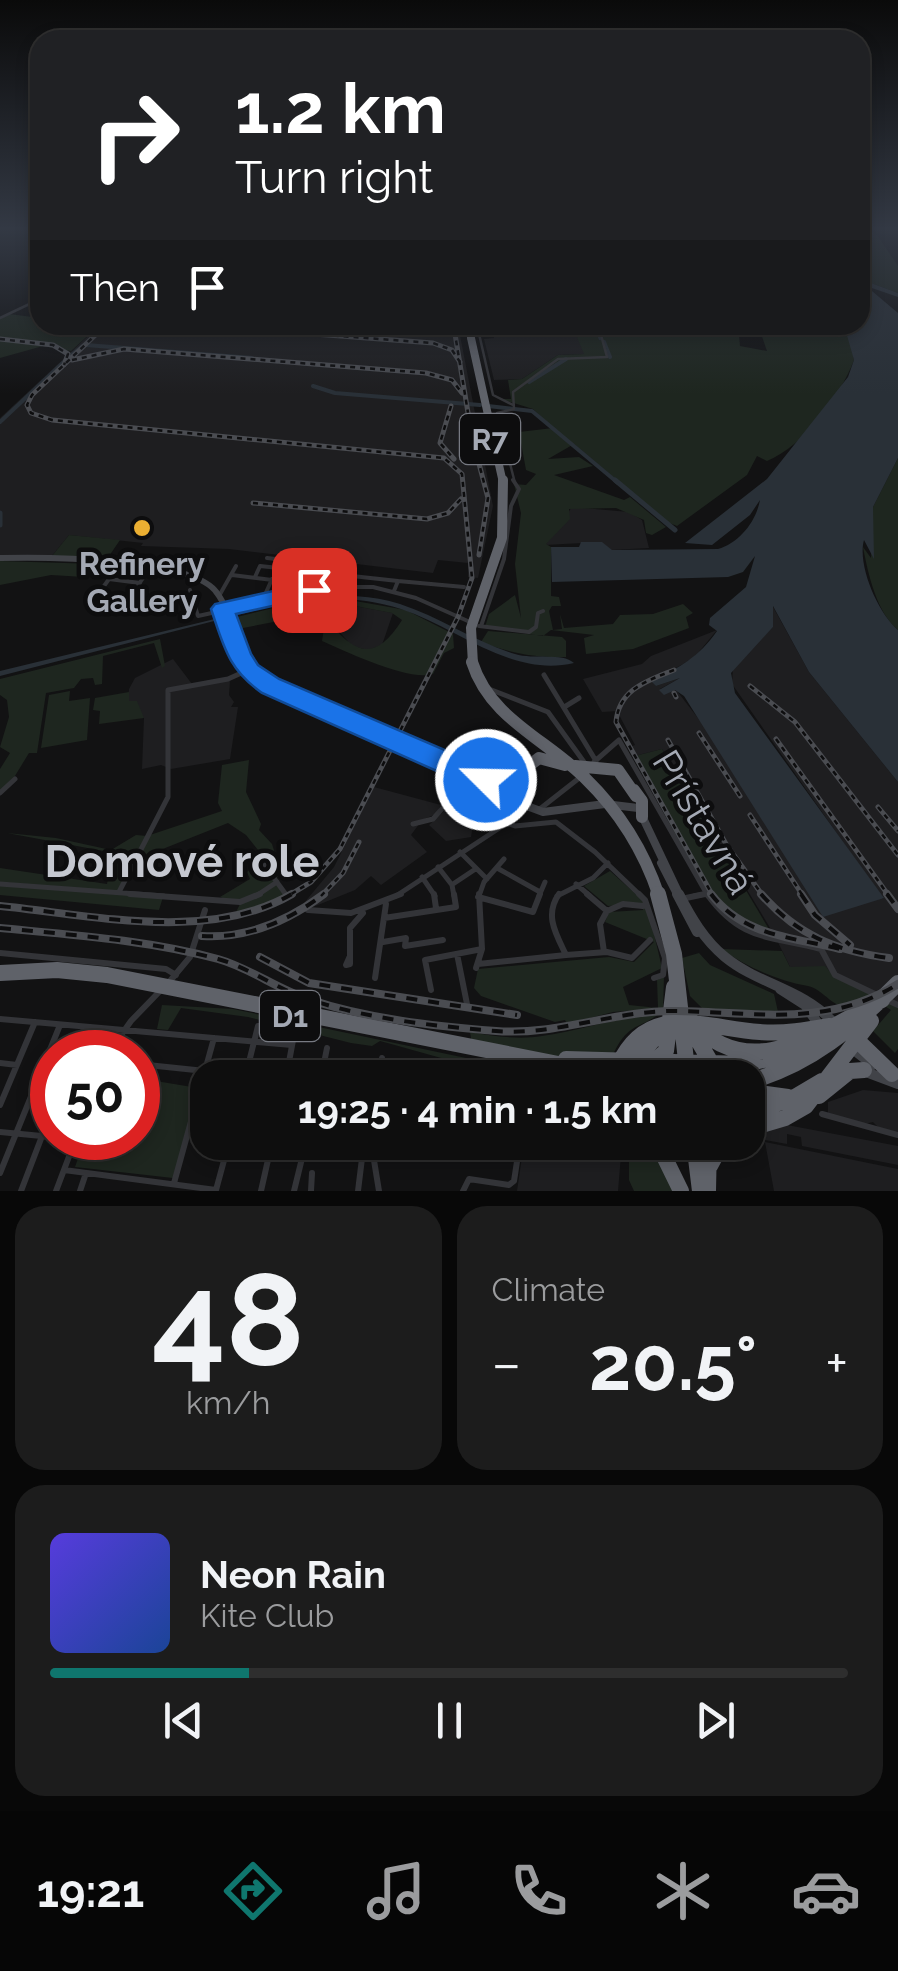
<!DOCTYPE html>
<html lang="en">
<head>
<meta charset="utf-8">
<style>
  :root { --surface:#0e0e0e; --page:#1c1c1c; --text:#f1f3f6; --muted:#9b9c9e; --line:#2e2e2e; --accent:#0f766e }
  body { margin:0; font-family:Raleway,sans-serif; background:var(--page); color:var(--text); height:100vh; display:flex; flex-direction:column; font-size:38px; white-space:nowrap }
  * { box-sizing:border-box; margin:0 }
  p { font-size:32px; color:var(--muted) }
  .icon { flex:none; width:55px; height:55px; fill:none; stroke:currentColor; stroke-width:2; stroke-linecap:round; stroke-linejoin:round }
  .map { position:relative; height:1191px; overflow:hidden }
  .side { display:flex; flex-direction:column; gap:15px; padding:15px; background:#080808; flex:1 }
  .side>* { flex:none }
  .banner { position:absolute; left:30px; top:30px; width:840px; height:305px; border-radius:30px; box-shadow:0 5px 15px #0003,0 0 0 2px var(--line); background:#202124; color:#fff; overflow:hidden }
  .speed { position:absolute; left:30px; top:1030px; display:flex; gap:20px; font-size:50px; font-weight:700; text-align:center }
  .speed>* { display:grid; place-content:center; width:130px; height:130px; border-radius:50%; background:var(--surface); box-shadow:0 5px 15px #0003,0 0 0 2px var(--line); line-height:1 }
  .speed .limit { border:15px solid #d22; background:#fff; color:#111 }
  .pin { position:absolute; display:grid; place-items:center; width:85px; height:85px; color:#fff; margin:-42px; border-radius:20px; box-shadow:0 5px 15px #0006 }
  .me { position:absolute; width:110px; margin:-55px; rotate:293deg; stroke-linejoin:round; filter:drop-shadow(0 0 8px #0008) }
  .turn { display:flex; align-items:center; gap:35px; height:210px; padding:0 40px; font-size:45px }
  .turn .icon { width:130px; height:130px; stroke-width:2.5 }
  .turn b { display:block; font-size:70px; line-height:85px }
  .then { display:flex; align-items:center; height:95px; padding:0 40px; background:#0003; gap:20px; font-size:38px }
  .big { font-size:75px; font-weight:700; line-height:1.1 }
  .side .widget { flex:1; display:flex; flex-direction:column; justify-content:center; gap:15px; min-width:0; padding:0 35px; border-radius:30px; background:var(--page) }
  .side .dial { align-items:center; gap:0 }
  .dial b { font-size:130px; line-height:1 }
  .song { display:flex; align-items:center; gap:30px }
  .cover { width:120px; height:120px; border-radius:15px; background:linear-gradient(135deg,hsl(250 70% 55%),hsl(220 70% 35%)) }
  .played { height:10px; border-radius:5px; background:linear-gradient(90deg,var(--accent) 25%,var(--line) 25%) }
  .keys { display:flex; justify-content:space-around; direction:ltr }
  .heat { display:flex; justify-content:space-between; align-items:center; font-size:55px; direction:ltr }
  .side .tiles { flex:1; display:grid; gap:15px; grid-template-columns:1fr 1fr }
  .widget:last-child { grid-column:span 2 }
  .trip { position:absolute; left:190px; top:1060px; width:575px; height:100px; border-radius:30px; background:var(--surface); box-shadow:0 5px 15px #0003,0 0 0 2px var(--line); font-weight:700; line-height:100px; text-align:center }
  .tab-bar { display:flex; height:160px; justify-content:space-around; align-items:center; background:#060606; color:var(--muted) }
  .tab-bar .icon { width:70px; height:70px }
  .tab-bar .active { color:var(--accent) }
  .tab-bar b { font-size:45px; color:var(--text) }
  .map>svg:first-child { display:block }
  .built { fill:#1e1e20 }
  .green { fill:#1e261f; fill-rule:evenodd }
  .water { fill:#293037 }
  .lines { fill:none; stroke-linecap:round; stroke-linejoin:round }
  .canal-far2 { stroke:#293037; stroke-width:2.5 }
  .canal-far1 { stroke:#293037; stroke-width:4 }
  .canal { stroke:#293037; stroke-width:5 }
  .minor-far3 { stroke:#333438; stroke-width:2.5 }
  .minor-far2 { stroke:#333438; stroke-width:4 }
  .minor-far1 { stroke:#333438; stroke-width:5 }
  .minor { stroke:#333438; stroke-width:6 }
  .secondary-far2 { stroke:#414348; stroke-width:6 }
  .secondary-far1 { stroke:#414348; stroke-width:8 }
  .secondary { stroke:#414348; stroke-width:10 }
  .motorway-far4 { stroke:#5f6269; stroke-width:6 }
  .motorway-far3 { stroke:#5f6269; stroke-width:8 }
  .motorway-far2 { stroke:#5f6269; stroke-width:10 }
  .motorway-far1 { stroke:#5f6269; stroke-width:12 }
  .motorway { stroke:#5f6269; stroke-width:16 }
  .rail-far1-casing { stroke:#4a4c51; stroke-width:5 }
  .rail-casing { stroke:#4a4c51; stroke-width:8 }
  .rail-far1 { stroke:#0d0d0e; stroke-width:2.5; stroke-dasharray:5; stroke-linecap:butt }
  .rail { stroke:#0d0d0e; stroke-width:4; stroke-dasharray:11; stroke-linecap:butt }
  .route { fill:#1a73e8; stroke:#114b97; stroke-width:2.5 }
  .poi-dot { fill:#ebaf32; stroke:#0d0d0e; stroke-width:4 }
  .labels { text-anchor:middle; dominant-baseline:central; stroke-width:9; stroke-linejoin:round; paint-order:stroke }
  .shield { fill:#0d0d0e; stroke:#777a82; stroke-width:2.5 }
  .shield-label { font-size:30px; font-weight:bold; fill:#a4a9b4 }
  .poi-label { font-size:32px; font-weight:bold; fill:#a4a9b4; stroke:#0d0d0e }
  .near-street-label { font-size:38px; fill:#a4a9b4; stroke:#0d0d0e }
  .near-quarter-label { font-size:45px; font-weight:bold; fill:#c5c8d0; stroke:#0d0d0e }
</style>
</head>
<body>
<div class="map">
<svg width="898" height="1191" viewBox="0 0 898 1191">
  <rect width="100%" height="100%" fill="#121213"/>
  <path class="built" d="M100 325H458L493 506 478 578 468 577V563L438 560 433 573 229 549 141 546 143 543 69 535 52 556 0 555V418Z
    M493 325H572L585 354 558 355 522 379 494 380 484 339 494 338Z
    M572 507 629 512 642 520 649 548 611 550 601 542 545 545Z
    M772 605 809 672 898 782V1014L870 997 790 967 775 936 662 749 635 756 630 747 635 745 617 711 602 712 583 679 642 664 651 656 717 630 694 658 652 681 656 686 680 678 660 689 677 691 708 731 883 899 732 684 733 667 773 627Z
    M355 606 393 613 382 645 368 650 352 646 319 609Z
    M173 659 192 684 227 678 230 681 229 695 234 702 231 707H238L230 759 171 769 161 765 142 769 144 718 128 701 129 689 135 678Z
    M374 787 441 805 436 814 422 820 411 835 427 852 381 885 371 876 355 890 308 909 304 903 334 867Z
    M453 803 476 807 471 837 446 841 429 825Z
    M863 1090 898 1093V1133L878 1127 873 1122 864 1124 828 1114V1102Z
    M787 1125 898 1146V1165L802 1146 801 1137 787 1134V1144L765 1140 764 1130Z
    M765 1142 898 1169V1191H774Z
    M524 1143H622L618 1191H517Z"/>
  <path class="green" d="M860 227 877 235 898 266V293L860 279Z
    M9 314 40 318V325H87L95 329 71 351 43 346 0 358V319Z
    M572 325H738L740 346 767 351 758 325H810L833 334 816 325H840L849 335 854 360C840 397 804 446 767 461L757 456 747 475 677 526 667 522 574 444 548 459 579 457 593 466 554 475 624 500 630 497 666 527 652 535 646 533 644 520 616 508 569 509 570 519 546 544 551 547V596L559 597 561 606H552L549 611 553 630 562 629 560 614 564 628 613 624 620 615 653 614 683 604 693 613 686 617 689 628 633 649 586 654 584 638 594 635 551 630 543 636 485 627 489 614 515 595 521 618 515 564 521 513 514 484 526 485 536 474 526 470 519 432 553 428 533 409 501 399H511L508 380 522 379 558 355 584 354Z
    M898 458V630C877 613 868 574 863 547L871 558 873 507Z
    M69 535 120 540 107 559 52 556Z
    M0 561 97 564 84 577 51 575 0 585Z
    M344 599 406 610 453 634 454 648 444 653 433 674C410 682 347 652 322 641L325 622 310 615 243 628 237 639 229 619 277 607ZM355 606 392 613 402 620C371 669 350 649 319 610Z
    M488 631 562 637 566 641V657C535 658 510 653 481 642Z
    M160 639 165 666 162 668 154 643 103 656 102 684 95 685 93 678 81 679 74 688 46 693 37 753H29L10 784 0 793V769L10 753 0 747 9 717 7 700 0 695V679Z
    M70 691 69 701 90 698 87 740 41 748 49 695Z
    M129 692V701H137L144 718 99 724 100 711 93 710 95 698Z
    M662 749 773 936C704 917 668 815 635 756Z
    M249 760 246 792 261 824 259 830 272 844 277 860H291L274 881 287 899 234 916 240 904 220 897 250 879 247 872 254 866 258 850 246 835 228 823 130 862 118 891 0 882V868L107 884 112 854 109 852 7 833 56 838 111 850 136 835 147 836 222 811 218 803 222 765Z
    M610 871 647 904 662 968 623 987 629 1005 658 1008 657 980 664 977 663 1010C640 1032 629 1018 611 1059L557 1058 472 1044 470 1032C494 1036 518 1040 542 1036 579 1031 614 1018 652 1015L651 1009 613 1012 567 1024 565 1020 555 1022 481 996 474 988 478 969 609 957 634 962 654 942 605 922 609 912 643 910V904L608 906 584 886Z
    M0 884 163 897 159 910 0 895Z
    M721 949 782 951 790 967 825 966 832 974 898 1007V1049L895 1053 873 1031 891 1010 871 997C865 1001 856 1007 849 1007 832 1008 823 989 808 986 778 981 747 967 721 949Z
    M699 953 710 965 774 994 778 1012 705 1011 690 996 682 958Z
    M162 1005 233 1009 556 1077C496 1077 436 1056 380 1041L372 1046 351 1043 248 1017 181 1008 168 1030 157 1029Z
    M150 1080 198 1088 173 1178 75 1167 85 1138H138V1099Z
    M629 1143H653L678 1191H634L629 1180Z"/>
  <path class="water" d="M860 279 898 293V297L866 286 898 313V458L873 507 874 559 864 540C857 565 878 613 898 630V782L809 672 773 606V627L731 673 735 693 884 898 823 917 684 696 675 690 664 695 659 690 680 678 656 686 651 681C678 669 700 656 717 631L709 625 710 618 746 587 755 556 743 572 728 577 552 582 551 547H579L581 542H602L612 550 718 549C739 543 756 522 760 500L750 515 712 545 685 543 767 479 848 377 854 360 844 325H860Z
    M314 595C343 595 372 595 400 604 440 617 475 642 515 654 534 660 562 652 574 663 511 678 457 627 401 609 361 596 321 597 280 604L0 676V671Z"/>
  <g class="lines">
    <path class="canal-far2" d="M594 325 600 339"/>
    <path class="canal-far1" d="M604 342 610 357
      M86 345 252 358
      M69 357 84 345
      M529 382 566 359
      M313 386 335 393 480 405
      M488 406 532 411 618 483
      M0 422 67 359"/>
    <path class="canal" d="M615 480 675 530
      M0 513V525"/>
    <path class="minor-far3" d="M0 318 40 299
      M477 325 493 395 513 405
      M515 483 497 413 514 409 513 392 558 359 607 357 601 335 677 325"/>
    <path class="minor-far2" d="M267 558 319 564 310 583
      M232 575 330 587H373L416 598 470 622
      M255 577 260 566 398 581
      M135 590 149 569
      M190 590 198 616 330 587
      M394 591 398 581 464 587
      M219 596 236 566
      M264 597 272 579
      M126 607 92 603 109 579 140 583
      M479 626 529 632 536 627 538 613 543 611
      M481 626 504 559 511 506 519 489 513 480"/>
    <path class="minor-far1" d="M544 675 596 761
      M489 689 548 712 584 762
      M566 706 579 698
      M594 762 619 740 708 896
      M0 793 15 779
      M495 798 500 821 515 826 556 822 595 852 641 896
      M541 808 578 779
      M413 824 433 819 448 802 472 803 484 797
      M460 852 487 879
      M263 863 287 896
      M438 867 452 885 454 896
      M497 868 540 892
      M422 877 435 896
      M0 884 164 896
      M453 884 474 870
      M576 884 590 896
      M119 892 168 797V690L228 679 248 670
      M256 896 277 882
      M396 896 504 825
      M479 896 484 882 504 859
      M539 896 545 882
      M557 896 593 878 608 863
      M694 896 705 894"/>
    <path class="minor" d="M130 894 240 902 260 894
      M434 894 436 908
      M559 894C544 915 556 934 566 955L607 952 632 958 650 940
      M587 894 607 911 600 924 604 952
      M639 894 645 900 665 958 663 975 654 978
      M707 894C742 942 769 935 821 949L835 975 879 996
      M478 897 533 912 540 894
      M686 898 705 894
      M308 910 351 913 401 894
      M607 911 623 904 643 906
      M384 918 456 907 454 894
      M383 942 406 938 405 946 443 940
      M0 953 166 969 176 975
      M457 954 467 1004
      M350 956V964L346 965Z
      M350 956V928L363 913
      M478 964 566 955
      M476 968 482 949
      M375 978 386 904
      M170 981 190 957 205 910
      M431 990 425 960 482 949 479 894
      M887 1000 898 1005
      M0 1019 292 1045
      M75 1052 84 1029
      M109 1052 131 1021 160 991
      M0 1063 17 1065
      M138 1064 205 1071
      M245 1078 258 1026
      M286 1078 294 1035
      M321 1078 327 1048
      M378 1078 382 1058
      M0 1105 35 1022
      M195 1106 208 1107
      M822 1114 898 1135
      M0 1132 52 1137
      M58 1138 73 1139
      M371 1142 379 1191
      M64 1170 216 1190 229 1142
      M0 1173 60 1025
      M174 1183 214 1038
      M21 1191 52 1110
      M56 1191 76 1138
      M80 1191 86 1173
      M261 1191 272 1142
      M294 1191 306 1142
      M311 1191 312 1173
      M358 1191 364 1142
      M463 1191 469 1179 509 1185 514 1181 520 1142"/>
    <path class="secondary-far2" d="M0 558C43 557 193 557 217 593 232 613 233 643 246 664"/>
    <path class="secondary-far1" d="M245 662 268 685 453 770 477 783 488 797H503L543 812 605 804 638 808
      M482 788 495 783
      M496 813 501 804 509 801
      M643 818 680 896
      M661 863 678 896"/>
    <path class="secondary" d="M677 894 697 932
      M679 894C691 917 704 940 725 957 758 984 802 989 832 1021
      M780 989 805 1005 819 1025
      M854 1050 873 1065
      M866 1072 898 1084"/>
    <path class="motorway-far4" d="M467 325 471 340"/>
    <path class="motorway-far3" d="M471 338 503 483"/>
    <path class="motorway-far2" d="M473 664 471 628 502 538 503 480"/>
    <path class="motorway-far1" d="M472 662C490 719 546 739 585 778 619 811 644 851 659 896
      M575 766 618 770 636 796
      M465 773 480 777 509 773
      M508 780 506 791 516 799
      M500 788 539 758 565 765
      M634 790 642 801V817"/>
    <path class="motorway" d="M658 894 674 954 688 1078
      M0 973 57 970 107 975 629 1078
      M690 1019C747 1088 822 1031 882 1000
      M689 1025 720 1078
      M860 1043 892 1074
      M566 1059 745 1064 804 1051 842 1033
      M653 1062 666 1051 674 987
      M530 1064 566 1078
      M618 1066C648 1000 703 1028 760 1032 784 1034 807 1030 830 1026
      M629 1066 667 1025
      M748 1082C810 1065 853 1028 898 983
      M819 1096 850 1071 864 1070
      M748 1105 766 1094 788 1097
      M748 1114 795 1097 822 1081
      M748 1129 785 1118 806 1106 871 1021
      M657 1142 681 1191
      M670 1142 698 1147
      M694 1142 700 1191
      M710 1166 723 1142
      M708 1191 709 1142"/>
    <g class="rail-far1-casing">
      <path id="rail-far1" d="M106 325 32 395 27 405 31 413 52 420 444 458 462 474 472 578 458 617 340 849 311 882 288 896
        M194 325 433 343 452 350 460 362
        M445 325 455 334 472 437 488 498 479 555
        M157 328 193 329
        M0 339 53 345 68 354 64 365
        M72 360 124 349 426 373 452 380 462 393
        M451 406 440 443 454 459
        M253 503 427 519 448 513 461 499
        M674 670C647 681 619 689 616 722L713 896
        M750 686 795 722 898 855
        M674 693 676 697
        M699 733 740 796
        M776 739 889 896
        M668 740 726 844 763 896
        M878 807 898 831
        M750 815 803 896
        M321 896 343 873 359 842"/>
    </g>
    <g class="rail-casing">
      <path id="rail" d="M711 894C743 936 792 937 840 949
        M761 894C797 935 836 951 889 958
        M801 894 815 915 850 945
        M887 894 898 909
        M0 906C92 915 208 943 292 894
        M0 928C73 935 147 940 218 959 250 968 277 989 308 999 367 1019 434 1026 496 1031 557 1036 615 1010 676 1011 754 1012 828 1028 898 984
        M202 936C248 939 288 921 324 894
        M260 957 309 983 517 1015"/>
    </g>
    <use href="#rail-far1" class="rail-far1"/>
    <use href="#rail" class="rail"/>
  </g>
  <linearGradient id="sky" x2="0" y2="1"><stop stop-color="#0a0a0a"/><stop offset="0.58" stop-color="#333944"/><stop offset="1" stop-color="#333944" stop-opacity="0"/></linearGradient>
  <rect width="898" height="394" fill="url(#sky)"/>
  <path class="route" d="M314 582 322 585 326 590 322 595 236 614 251 654 258 665 279 679 496 772 501 780 496 789 486 792 477 789 262 693C228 669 224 647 211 609L215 604Z"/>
  <circle class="poi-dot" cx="142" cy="528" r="10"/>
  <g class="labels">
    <g class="shield">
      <rect x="460" y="414" width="60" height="50" rx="8"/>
      <rect x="260" y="991" width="60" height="50" rx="8"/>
    </g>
    <g class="shield-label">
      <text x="490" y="439">R7</text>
      <text x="290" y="1016">D1</text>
    </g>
    <g class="poi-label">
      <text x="142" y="563">Refinery<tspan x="142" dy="37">Gallery</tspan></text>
    </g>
    <g class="near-street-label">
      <text transform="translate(704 822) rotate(59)">Prístavná</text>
    </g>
    <g class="near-quarter-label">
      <text x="182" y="861">Domové role</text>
    </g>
  </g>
</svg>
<div class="speed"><div class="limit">50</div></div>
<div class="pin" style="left:314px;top:590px;background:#d93025"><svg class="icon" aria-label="arrive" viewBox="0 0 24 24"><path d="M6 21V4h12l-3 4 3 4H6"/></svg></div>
<svg class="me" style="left:486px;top:780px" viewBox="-20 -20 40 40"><circle r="17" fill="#1a73e8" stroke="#fff" stroke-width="3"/><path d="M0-11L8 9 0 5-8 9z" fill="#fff"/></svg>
<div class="trip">19:25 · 4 min · 1.5 km</div>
<div class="banner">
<div class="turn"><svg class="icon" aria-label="right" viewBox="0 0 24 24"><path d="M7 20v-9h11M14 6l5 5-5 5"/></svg><div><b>1.2 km</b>Turn right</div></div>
<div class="then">Then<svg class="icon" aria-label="arrive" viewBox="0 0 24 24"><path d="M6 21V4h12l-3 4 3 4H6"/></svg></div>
</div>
</div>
<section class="side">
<div class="tiles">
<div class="widget dial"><b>48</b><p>km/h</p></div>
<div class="widget"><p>Climate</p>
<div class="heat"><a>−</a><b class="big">20.5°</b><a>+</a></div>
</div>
<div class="widget">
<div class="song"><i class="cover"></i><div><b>Neon Rain</b><p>Kite Club</p></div></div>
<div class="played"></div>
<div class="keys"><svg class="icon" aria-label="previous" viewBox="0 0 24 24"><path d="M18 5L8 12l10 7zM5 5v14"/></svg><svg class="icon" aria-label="pause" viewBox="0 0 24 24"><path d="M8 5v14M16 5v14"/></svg><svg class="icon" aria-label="next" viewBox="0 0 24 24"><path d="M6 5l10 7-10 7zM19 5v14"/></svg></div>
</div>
</div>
</section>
<nav class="tab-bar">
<b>19:21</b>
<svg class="icon active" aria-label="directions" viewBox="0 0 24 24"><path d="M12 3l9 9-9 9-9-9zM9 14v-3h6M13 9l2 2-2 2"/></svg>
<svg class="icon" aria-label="music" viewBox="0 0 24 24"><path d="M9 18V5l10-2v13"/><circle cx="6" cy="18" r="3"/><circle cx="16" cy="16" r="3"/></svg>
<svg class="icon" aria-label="phone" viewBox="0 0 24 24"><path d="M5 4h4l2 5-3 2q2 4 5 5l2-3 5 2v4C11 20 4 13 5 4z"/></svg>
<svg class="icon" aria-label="climate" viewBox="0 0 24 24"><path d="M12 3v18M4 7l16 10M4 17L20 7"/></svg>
<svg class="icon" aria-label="car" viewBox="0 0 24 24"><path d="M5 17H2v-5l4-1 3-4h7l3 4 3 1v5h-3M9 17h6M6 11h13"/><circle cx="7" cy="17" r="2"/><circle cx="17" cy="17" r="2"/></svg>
</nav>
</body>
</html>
